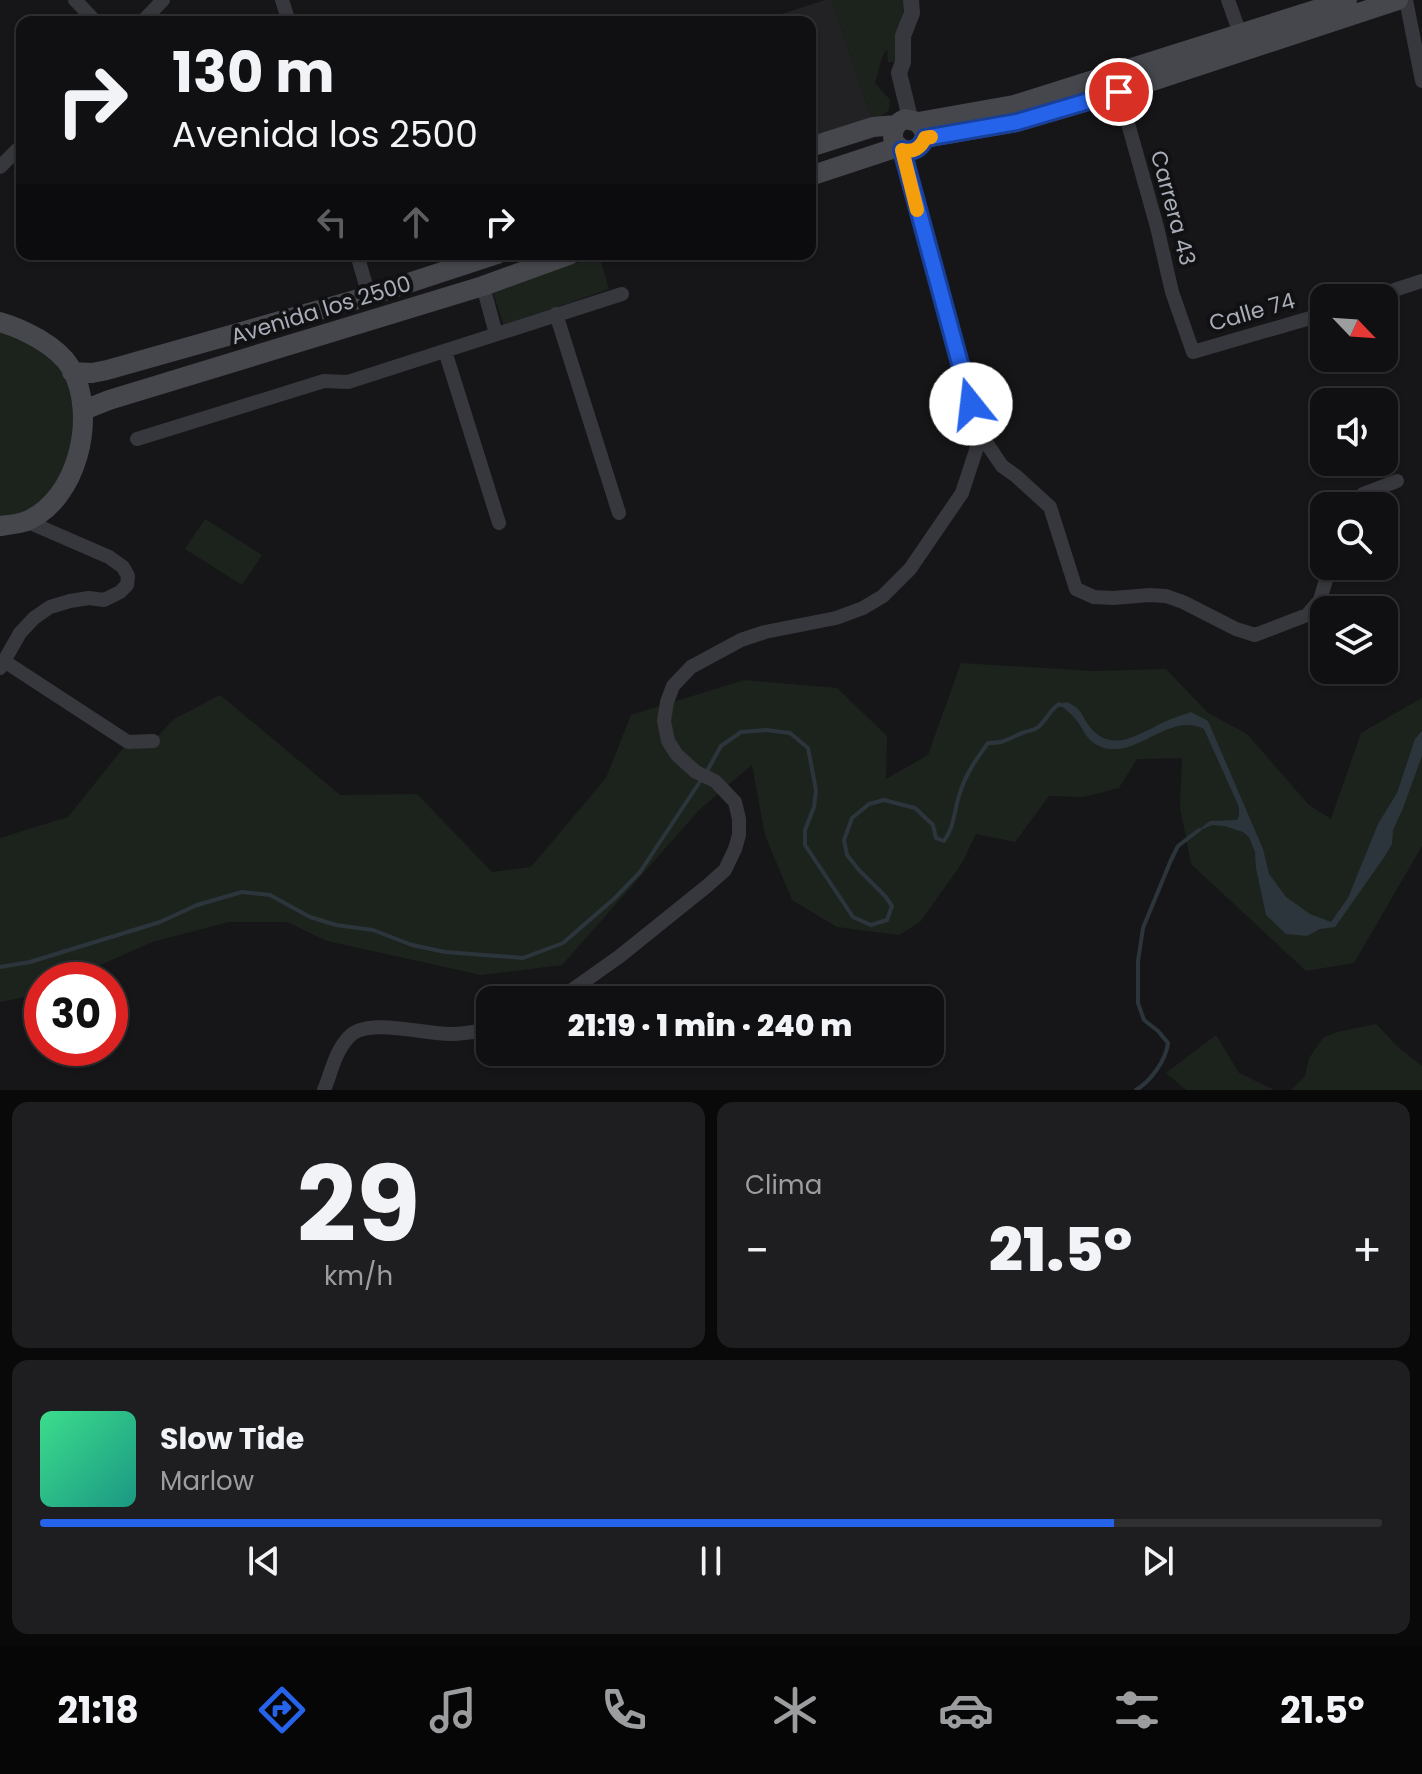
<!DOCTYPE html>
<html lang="es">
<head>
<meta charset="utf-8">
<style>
  :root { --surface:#101012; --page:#1e1e20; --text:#f1f3f6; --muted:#9c9d9f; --line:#303032; --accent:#2563eb }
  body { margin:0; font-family:Poppins,sans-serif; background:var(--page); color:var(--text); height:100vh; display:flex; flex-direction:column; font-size:30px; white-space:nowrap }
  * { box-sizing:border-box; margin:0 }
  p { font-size:26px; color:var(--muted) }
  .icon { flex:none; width:44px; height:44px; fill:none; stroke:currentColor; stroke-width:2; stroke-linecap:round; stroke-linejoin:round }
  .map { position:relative; height:1090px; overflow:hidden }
  .panel { display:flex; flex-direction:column; gap:12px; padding:12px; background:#09090a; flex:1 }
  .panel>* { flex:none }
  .banner { position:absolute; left:16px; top:16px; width:800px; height:244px; border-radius:16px; box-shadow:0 2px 6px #0004,0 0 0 2px var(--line); background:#101012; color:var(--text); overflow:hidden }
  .needle { width:52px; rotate:115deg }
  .tools { position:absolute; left:1310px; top:284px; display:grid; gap:16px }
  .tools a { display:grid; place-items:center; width:88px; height:88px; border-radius:16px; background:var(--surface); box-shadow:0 2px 6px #0004,0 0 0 2px var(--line); font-size:40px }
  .speed { position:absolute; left:24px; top:962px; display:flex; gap:16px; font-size:40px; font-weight:700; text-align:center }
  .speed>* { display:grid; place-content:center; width:104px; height:104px; border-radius:50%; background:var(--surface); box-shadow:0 2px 6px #0004,0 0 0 2px var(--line); line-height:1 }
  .speed .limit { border:12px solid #d22; background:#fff; color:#111 }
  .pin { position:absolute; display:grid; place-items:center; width:68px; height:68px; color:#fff; margin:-34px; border:4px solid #fff; border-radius:50%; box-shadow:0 2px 8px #0007 }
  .me { position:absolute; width:88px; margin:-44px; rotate:344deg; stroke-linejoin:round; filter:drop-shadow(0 0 6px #0008) }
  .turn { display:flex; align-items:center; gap:28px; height:168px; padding:0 24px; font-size:36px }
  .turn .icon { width:104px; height:104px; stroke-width:2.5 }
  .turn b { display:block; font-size:56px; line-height:68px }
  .lanes { display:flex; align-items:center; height:76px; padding:0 24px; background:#0003; justify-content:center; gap:40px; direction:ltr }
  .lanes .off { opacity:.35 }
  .big { font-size:60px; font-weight:800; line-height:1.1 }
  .panel .widget { flex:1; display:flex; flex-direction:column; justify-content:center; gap:12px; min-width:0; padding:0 28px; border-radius:16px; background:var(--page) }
  .panel .dial { align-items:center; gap:0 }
  .dial b { font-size:104px; line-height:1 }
  .song { display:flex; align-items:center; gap:24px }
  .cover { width:96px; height:96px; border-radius:12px; background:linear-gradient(135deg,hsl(150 70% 55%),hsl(170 70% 35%)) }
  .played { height:8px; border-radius:4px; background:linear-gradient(90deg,var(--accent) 80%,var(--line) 80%) }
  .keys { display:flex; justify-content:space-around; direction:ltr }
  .heat { display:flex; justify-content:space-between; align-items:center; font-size:44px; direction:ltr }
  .panel .tiles { flex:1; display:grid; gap:12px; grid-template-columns:1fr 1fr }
  .widget:last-child { grid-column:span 2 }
  .trip { position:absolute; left:476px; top:986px; width:468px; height:80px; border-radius:16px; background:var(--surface); box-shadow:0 2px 6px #0004,0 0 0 2px var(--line); font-weight:800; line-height:80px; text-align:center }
  .dock { display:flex; height:128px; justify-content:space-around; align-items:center; background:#060607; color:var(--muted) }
  .dock .icon { width:56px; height:56px }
  .dock .current { color:var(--accent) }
  .dock b { font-size:36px; color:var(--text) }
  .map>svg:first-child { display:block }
  .built { fill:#222225 }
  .green { fill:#1c231d }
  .water { fill:#2c353c }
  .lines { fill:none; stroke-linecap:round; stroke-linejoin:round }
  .stream { stroke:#2c353c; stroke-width:4 }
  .minor { stroke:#37383d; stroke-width:14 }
  .tertiary { stroke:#37383d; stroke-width:16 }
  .secondary { stroke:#45474d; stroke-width:20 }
  .route-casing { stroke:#184099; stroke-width:20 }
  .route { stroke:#2563eb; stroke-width:14 }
  .slow { stroke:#f59e0b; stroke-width:14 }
  .labels { text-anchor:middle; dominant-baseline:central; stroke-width:8; stroke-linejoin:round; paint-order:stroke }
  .street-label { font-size:22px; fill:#a8adb8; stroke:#111113 }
</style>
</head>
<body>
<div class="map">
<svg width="1422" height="1090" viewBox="0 0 1422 1090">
  <rect width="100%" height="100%" fill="#161618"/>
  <path class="built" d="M825 0H832L873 122 810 147V22H757Z"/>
  <path class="green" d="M832 0H904L902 24 895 36 903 62H888L887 49C880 58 879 72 875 83L890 100 889 110 873 122Z
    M599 256 609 289 504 326 492 289Z
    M0 322 59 355 84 410 63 489 0 526Z
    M205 519 262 555 242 585 185 549Z
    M961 663 1093 671 1166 669 1208 713 1247 734 1309 805 1331 819 1361 733 1422 698V846L1354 963 1306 971 1191 864 1180 807 1182 758 1137 759 1119 788 1084 797 1049 796 1015 842 976 834 962 863 920 922 899 935 837 927 792 900 765 835 752 765 700 809 562 965 481 975 327 941 287 922H229L152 942 67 980H42V991L34 995 0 1002V838L68 817 128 742 153 741 174 719 220 695 340 795 417 794 492 872 531 867 606 778 631 715 744 680 837 688 887 736 886 779 928 755Z
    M1376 1024 1399 1048 1422 1066V1090H1291L1305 1076 1309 1058 1323 1038 1337 1032Z
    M1216 1035 1239 1073 1274 1090H1186L1166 1073Z"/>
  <path class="water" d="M1067 702C1071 704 1075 706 1078 709 1085 717 1087 727 1097 734 1116 749 1138 735 1156 726 1167 720 1179 716 1191 712L1208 721 1263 849 1269 874 1286 897 1310 914 1331 922 1348 898 1378 824 1397 793 1415 739 1422 731V756L1403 808 1393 830 1392 844 1385 856 1335 927 1320 929 1307 936 1286 934 1266 915 1256 868 1255 852 1249 837 1243 832 1224 826 1212 825 1196 832 1210 821 1237 820 1239 816V807L1204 729C1168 710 1134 764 1097 745 1086 739 1084 730 1077 721 1072 714 1065 709 1059 704Z"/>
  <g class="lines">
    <path class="stream" d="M1377 849 1401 799
      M0 967 30 962 160 922 197 905 242 892 270 895 310 917 336 925 373 930 412 945 445 952 523 958 563 943 615 898 640 872 707 771 721 746 741 732 766 730 790 733 808 748 816 790 814 807 805 830V845L853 917 871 925 887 920 892 906 885 896 859 870 847 855 844 840 852 818 869 804 884 800 915 808 933 825 936 838 944 841C955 826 954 809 960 793 965 775 977 758 988 743 1007 743 1008 738 1025 732 1031 730 1031 731 1037 728 1046 721 1049 711 1059 704L1061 705
      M1136 1090C1151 1081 1166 1060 1168 1043L1158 1031 1144 1020 1138 1003V961L1143 928 1171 860 1178 846 1199 830"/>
    <path class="minor" d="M75 0 96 22
      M282 0 289 22
      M1228 0 1243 42
      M1406 0 1422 81
      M142 22 163 0
      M1117 84 1157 227 1172 292 1193 352 1324 314
      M902 150 981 435 1002 466 1016 476 1050 507 1076 589 1094 597 1113 598 1150 595 1166 596 1183 602 1236 629 1255 635 1307 615 1320 600 1330 566
      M0 167 22 145
      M357 254 369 296
      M483 286 496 334
      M1370 298 1422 281
      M556 314 619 513
      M445 351 499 523
      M137 439 324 381 348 382 622 294
      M1354 506 1363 494 1397 481
      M4 661 128 742 153 741
      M0 668 20 633 34 618 50 607 70 601 89 598 104 600 120 592 127 585 128 576 123 567 109 557 26 521
      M558 1000 620 956 707 886 725 870 735 849 739 835V819L735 802 715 781 696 772 677 755 668 741 664 721 667 702 673 686 691 667 741 640 765 632 836 618 863 608 883 596 910 569 962 493 981 435
      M324 1090C331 1073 335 1052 348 1038 366 1016 425 1035 452 1034 465 1034 478 1031 490 1029"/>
    <path class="tertiary" d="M910 118 899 73 903 62V36L912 13 911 0"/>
    <path class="secondary" d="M918 122 925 132C924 151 906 157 894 142 891 131 895 123 905 119L918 122 1014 105 1347 0
      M925 138 1017 122 1119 92 1398 0
      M810 147 873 127 896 125
      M810 176 898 147
      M0 322C24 329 58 346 71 368 98 415 78 502 24 522 17 524 8 525 0 526
      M72 372 92 373 107 370 369 296 497 254
      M84 410 109 400 483 286 571 254"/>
  </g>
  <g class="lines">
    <g class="route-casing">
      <path id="route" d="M971 404 902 150C913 153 921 148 925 138L1017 122 1119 92"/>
    </g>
    <use href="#route" class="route"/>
    <path class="slow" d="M917 210 902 150C913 153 921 148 925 138L931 137"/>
  </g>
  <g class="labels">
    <g class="street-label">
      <text transform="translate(1173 208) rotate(75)">Carrera 43</text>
      <text transform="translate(321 310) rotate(-17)">Avenida los 2500</text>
      <text transform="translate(1252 312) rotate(-16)">Calle 74</text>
    </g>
  </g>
</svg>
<div class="tools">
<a><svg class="needle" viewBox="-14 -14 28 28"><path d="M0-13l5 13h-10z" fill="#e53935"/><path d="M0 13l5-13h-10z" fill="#9c9d9f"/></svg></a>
<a><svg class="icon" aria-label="sound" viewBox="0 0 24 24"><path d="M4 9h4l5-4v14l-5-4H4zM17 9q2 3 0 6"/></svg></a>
<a><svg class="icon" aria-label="search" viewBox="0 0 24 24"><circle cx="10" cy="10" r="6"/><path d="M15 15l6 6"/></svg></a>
<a><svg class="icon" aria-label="layers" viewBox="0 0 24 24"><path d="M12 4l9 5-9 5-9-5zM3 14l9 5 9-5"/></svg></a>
</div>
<div class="speed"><div class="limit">30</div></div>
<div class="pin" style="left:1119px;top:92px;background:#d93025"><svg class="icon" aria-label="arrive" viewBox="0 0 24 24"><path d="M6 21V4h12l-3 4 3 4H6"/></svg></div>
<svg class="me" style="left:971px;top:404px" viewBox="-20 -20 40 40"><circle r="19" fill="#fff"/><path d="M0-13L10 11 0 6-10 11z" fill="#2563eb"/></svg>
<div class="trip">21:19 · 1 min · 240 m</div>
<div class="banner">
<div class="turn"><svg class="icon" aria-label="right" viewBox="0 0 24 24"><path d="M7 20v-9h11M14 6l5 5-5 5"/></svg><div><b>130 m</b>Avenida los 2500</div></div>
<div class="lanes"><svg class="icon off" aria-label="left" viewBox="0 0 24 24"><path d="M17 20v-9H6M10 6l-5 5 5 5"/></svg><svg class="icon off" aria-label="ahead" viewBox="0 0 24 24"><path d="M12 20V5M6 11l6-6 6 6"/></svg><svg class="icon" aria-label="right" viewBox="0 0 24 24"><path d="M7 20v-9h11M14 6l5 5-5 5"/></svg></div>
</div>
</div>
<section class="panel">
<div class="tiles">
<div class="widget dial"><b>29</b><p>km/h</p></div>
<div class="widget"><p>Clima</p>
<div class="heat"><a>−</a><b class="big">21.5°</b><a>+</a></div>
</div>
<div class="widget">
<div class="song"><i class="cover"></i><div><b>Slow Tide</b><p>Marlow</p></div></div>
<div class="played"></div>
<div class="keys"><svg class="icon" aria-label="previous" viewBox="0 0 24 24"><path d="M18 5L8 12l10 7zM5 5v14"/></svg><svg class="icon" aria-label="pause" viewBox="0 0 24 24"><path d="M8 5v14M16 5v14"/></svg><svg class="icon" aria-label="next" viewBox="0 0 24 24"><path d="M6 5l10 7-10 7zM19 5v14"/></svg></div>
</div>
</div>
</section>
<nav class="dock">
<b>21:18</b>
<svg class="icon current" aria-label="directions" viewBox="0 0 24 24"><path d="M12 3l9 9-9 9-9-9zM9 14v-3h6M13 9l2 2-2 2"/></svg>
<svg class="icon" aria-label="music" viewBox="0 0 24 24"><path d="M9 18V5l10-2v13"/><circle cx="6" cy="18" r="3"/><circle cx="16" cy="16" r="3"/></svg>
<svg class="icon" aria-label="phone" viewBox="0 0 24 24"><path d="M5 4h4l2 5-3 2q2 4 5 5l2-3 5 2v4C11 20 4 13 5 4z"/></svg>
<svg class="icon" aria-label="climate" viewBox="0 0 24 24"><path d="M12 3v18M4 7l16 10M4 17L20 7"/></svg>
<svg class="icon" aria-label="car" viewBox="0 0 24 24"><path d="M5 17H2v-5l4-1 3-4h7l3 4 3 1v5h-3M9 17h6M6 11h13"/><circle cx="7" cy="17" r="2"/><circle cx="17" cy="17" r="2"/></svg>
<svg class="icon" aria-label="filters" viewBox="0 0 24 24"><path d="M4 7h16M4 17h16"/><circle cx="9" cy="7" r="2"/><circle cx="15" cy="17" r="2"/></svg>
<b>21.5°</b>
</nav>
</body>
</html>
